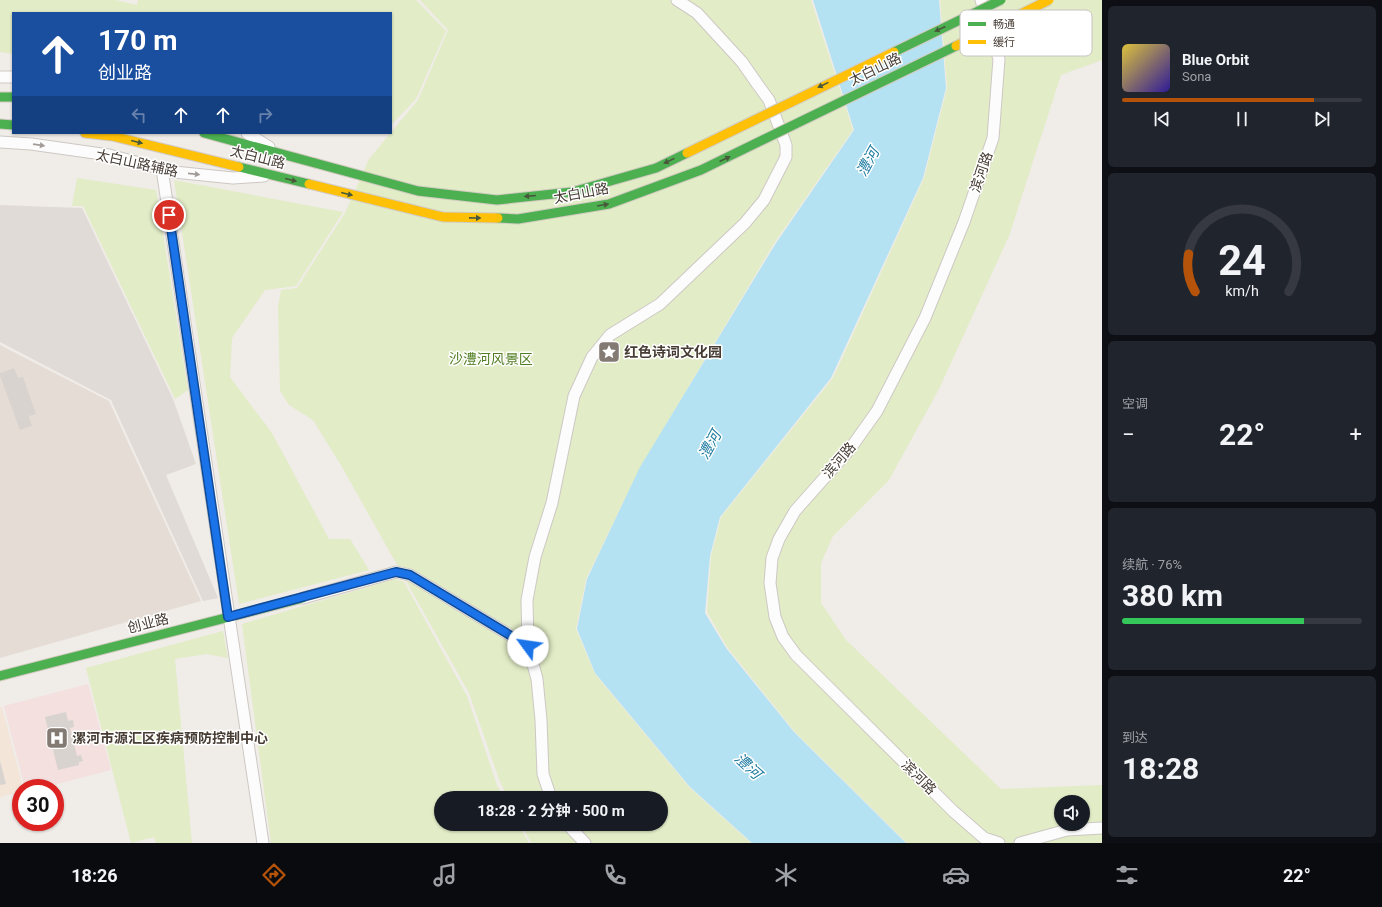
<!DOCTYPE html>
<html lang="zh">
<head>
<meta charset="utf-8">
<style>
  :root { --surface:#171b24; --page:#20242c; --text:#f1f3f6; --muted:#9ea1a6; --line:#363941; --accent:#b45309 }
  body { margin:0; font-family:Roboto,"Noto Sans SC",sans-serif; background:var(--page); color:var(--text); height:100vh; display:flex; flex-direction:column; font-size:15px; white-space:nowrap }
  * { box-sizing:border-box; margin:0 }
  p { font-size:13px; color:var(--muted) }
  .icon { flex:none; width:22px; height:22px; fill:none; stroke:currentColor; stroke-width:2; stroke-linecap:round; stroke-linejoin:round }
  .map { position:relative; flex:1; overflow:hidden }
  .sheet { display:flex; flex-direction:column; gap:6px; padding:6px; background:#0d0f14; width:280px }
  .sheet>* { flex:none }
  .hud { position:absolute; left:12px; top:12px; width:380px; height:122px; border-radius:0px; box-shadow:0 1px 3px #0004; background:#1a4fa0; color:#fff; overflow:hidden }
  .tools { position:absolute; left:1054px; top:795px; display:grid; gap:8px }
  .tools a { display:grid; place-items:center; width:36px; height:36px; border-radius:50%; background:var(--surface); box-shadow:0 1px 3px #0004; font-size:20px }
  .speed { position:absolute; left:12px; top:779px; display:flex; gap:8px; font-size:20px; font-weight:700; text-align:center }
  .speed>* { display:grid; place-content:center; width:52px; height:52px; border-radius:50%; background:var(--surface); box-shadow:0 1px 3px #0004; line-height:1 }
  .speed .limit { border:6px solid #d22; background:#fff; color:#111 }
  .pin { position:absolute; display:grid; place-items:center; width:34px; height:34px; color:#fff; margin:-17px; border:2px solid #fff; border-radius:50%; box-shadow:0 1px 4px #0007 }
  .me { position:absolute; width:44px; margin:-22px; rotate:301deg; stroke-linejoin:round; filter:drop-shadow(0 0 3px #0008) }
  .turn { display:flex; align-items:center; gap:14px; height:84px; padding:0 20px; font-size:18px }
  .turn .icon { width:52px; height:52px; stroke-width:2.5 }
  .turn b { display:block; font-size:28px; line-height:34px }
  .lanes { display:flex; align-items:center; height:38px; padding:0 20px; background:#0003; justify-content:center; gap:20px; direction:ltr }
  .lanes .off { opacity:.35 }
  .big { font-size:30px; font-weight:700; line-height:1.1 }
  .sheet .card { flex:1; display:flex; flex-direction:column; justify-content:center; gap:6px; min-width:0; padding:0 14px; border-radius:6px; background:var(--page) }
  .sheet .dial { align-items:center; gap:0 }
  .dial svg { height:104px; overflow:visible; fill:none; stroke:var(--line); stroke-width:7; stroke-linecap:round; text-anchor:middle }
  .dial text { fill:var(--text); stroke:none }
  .song { display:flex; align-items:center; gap:12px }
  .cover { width:48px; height:48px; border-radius:6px; background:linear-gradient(135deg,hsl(50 70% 55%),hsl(250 70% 35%)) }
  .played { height:4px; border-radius:2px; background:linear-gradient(90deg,var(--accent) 80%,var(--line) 80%) }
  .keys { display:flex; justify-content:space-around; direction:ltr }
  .heat { display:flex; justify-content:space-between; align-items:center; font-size:22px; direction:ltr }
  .charge { height:6px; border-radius:3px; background:linear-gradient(90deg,#34c759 76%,var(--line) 0) }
  .trip { position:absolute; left:434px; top:791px; width:234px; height:40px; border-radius:20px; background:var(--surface); box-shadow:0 1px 3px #0004; font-weight:700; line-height:40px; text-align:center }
  .menu { display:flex; height:64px; justify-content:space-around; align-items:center; background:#090b0e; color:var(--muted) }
  .menu .icon { width:28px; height:28px }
  .menu .current { color:var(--accent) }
  .menu b { font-size:18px; color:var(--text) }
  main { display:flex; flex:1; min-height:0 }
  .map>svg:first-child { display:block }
  .residential { fill:#e5ddd5 }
  .commercial { fill:#f4e5d9 }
  .industrial { fill:#e0dbd6 }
  .medical { fill:#f3e0df }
  .green { fill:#e2ecc6; fill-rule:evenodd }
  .water { fill:#b4e2f2 }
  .building { fill:#d8d3cf }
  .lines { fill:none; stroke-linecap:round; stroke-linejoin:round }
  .street-casing { stroke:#cdc8c4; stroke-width:13 }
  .fast-casing { stroke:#d1cac0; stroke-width:11 }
  .slow-casing { stroke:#d1cac0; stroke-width:11 }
  .street { stroke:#fdfcfc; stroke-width:11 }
  .fast { stroke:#4caf50; stroke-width:9 }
  .slow { stroke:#ffc107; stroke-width:9 }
  .fast-bridge-casing { stroke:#d1cac0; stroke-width:11; stroke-linecap:butt }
  .slow-bridge-casing { stroke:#d1cac0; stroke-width:11; stroke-linecap:butt }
  .fast-bridge { stroke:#4caf50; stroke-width:9 }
  .slow-bridge { stroke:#ffc107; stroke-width:9 }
  .oneway { fill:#48593b }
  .oneway2 { fill:#a29c98 }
  .route-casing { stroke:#114b97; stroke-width:10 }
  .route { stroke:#1a73e8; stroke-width:7 }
  .labels { text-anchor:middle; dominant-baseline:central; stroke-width:3; stroke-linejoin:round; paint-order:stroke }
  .street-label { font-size:14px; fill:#463c34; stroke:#fff }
  .poi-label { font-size:14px; font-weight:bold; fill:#463c34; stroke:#fff; text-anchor:start }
  .park-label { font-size:14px; fill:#517d22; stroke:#fff }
  .water-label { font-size:15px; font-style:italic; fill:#217da2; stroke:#fff }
  .key { fill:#fff; stroke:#c8c4c2; stroke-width:1 }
  .key-label { font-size:11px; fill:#463c34 }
</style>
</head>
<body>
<main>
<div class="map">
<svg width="1102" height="843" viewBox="0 0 1102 843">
  <rect width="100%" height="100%" fill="#f0ece8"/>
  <path class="residential" d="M0 345 109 401 201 601 0 658Z"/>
  <path class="commercial" d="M0 707H2L23 788H21V792L0 797Z"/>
  <path class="industrial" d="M0 205 82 208 173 399 196 464 166 475 218 598 203 601 111 400 0 342Z"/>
  <path class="medical" d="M88 684 111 770 42 788H25L4 706Z"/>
  <path class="green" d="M0 0H116L137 5 138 0H416L446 31 416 99 391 125V13H13V54L0 52Z
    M420 0H811L853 130 775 242 640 468 586 579 576 629 595 674 690 788 751 843H531L521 824H661V798H508L500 782 469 693 342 467 313 420 289 405 280 391 278 307 281 290 297 288 345 213 369 159 418 100 448 30Z
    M940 0H1102V60L1061 75 1009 236 939 389 889 480 833 536 821 563V603L846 640 1001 789 1102 785V843H907L795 732 727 647 707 612 711 556 721 517 833 378 924 178 947 88ZM1061 802H1083V824H1061Z
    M77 178 156 190 188 390 175 399 83 206H72Z
    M174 180 343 212 296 286 265 290 232 338 230 377 272 433 329 539H350L369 570 239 604Z
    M395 579 404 582 467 696 497 785 504 798H441V824H518L529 843H271L242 624Z
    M223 631 228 658 206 654 175 659 192 843H156L154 837 131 843 86 668Z"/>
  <path class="water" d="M813 0H939L946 88 923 178 831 378 720 517 710 556 705 613 726 648 794 732 906 843H752L690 787 595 673 577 629 587 579 640 467 776 243 854 130Z"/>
  <path class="building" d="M14 368 18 378 23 377 36 414 29 416 32 426 20 430 0 376V373Z
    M66 712 68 721 73 720 74 727 70 728 77 756 81 755 83 761 79 762V765L58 770 45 717Z
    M0 761 6 784 0 785Z"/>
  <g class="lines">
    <g class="street-casing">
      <path id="street" d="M981 0 999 59 993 138 964 222 925 318 877 411 850 449 795 511 779 539 772 558 770 583 775 617 783 637 796 655 953 811 984 838 999 843
        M0 77H13
        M247 133 269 147
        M0 142 31 144 109 155 174 172 233 178 264 176
        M162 169 263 843
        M303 598 396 572 410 575 528 646
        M551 798 543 774 541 720 537 679 528 646 527 600 535 557 552 503 574 396 592 357 610 335 660 304 745 223 764 200 786 157V145L769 100 758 85 742 62 697 13 677 0
        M567 824 585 843
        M1020 843 1067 830 1102 828"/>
    </g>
    <g class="fast-casing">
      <path id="fast" d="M0 97H13
        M0 124 13 125
        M204 133 315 163
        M239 167 309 184
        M0 676 303 598"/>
    </g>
    <g class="slow-casing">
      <path id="slow" d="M85 133 112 136 239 167"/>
    </g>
    <use href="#street" class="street"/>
    <use href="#fast" class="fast"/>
    <use href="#slow" class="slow"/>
    <g class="fast-bridge-casing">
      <path id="fast-bridge" d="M894 52 1001 0
        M315 163 418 191 497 200 572 192 656 168 687 153
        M498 218 518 219 609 204 701 170 956 46"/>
    </g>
    <g class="slow-bridge-casing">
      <path id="slow-bridge" d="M956 46 1049 0
        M687 153 894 52
        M309 184 443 217 498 218"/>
    </g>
    <use href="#fast-bridge" class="fast-bridge"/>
    <use href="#slow-bridge" class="slow-bridge"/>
  </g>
  <defs><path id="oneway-solid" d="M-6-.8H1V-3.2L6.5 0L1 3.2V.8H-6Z"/></defs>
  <g class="oneway">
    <use href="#oneway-solid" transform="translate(940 29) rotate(155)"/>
    <use href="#oneway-solid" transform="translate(823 85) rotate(154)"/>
    <use href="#oneway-solid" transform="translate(137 142) rotate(14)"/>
    <use href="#oneway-solid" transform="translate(725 159) rotate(-25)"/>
    <use href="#oneway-solid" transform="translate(669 161) rotate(154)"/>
    <use href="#oneway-solid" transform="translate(291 180) rotate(14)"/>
    <use href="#oneway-solid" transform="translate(347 194) rotate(14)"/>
    <use href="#oneway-solid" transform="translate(530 196) rotate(175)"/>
    <use href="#oneway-solid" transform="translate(603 205) rotate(-10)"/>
    <use href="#oneway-solid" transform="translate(475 218) rotate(1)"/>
  </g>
  <g class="oneway2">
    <use href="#oneway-solid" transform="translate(39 145) rotate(8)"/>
    <use href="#oneway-solid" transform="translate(194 174) rotate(6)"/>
  </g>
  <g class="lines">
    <g class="route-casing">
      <path id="route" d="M169 215 228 617 396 572 410 575 528 646"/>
    </g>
    <use href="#route" class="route"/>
  </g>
  <defs>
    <g id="sight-square" transform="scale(1.15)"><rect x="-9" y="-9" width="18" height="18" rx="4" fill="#827a73" stroke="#fff"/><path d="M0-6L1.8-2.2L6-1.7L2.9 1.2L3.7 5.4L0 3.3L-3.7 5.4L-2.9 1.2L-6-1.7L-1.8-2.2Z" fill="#fff"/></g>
    <g id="hospital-square" transform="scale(1.15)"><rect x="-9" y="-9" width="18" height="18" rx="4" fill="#827a73" stroke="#fff"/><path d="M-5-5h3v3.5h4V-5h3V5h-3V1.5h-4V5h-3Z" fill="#fff"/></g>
  </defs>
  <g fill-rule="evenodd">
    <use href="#sight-square" x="609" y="352"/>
    <use href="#hospital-square" x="57" y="738"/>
  </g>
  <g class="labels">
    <g class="street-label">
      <text transform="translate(875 69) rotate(-26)">太白山路</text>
      <text transform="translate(258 157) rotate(14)">太白山路</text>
      <text transform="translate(137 163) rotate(12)">太白山路辅路</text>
      <text transform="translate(981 172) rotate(-71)">滨河路</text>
      <text transform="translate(581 193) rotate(-11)">太白山路</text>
      <text transform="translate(839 460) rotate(-49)">滨河路</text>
      <text transform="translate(148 623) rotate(-14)">创业路</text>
      <text transform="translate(919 777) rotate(45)">滨河路</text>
    </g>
    <g class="poi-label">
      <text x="624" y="352">红色诗词文化园</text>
      <text x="72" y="738">漯河市源汇区疾病预防控制中心</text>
    </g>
    <g class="park-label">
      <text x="491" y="359">沙澧河风景区</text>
    </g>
    <g class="water-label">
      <text transform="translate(868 162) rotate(-61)">澧河</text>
      <text transform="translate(710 445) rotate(-61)">澧河</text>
      <text transform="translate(748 766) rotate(43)">澧河</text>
    </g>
  </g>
  <rect x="960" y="10" width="132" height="46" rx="6" class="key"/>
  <rect x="968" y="22" width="18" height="4" fill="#4caf50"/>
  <rect x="968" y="40" width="18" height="4" fill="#ffc107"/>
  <g class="key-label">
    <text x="993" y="28">畅通</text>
    <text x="993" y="46">缓行</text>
  </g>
</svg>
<div class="tools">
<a><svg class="icon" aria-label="sound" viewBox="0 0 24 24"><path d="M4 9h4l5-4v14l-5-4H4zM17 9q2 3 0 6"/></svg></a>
</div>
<div class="speed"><div class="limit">30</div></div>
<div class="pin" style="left:169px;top:215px;background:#d93025"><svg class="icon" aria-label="arrive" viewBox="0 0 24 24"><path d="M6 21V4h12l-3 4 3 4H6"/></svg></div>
<svg class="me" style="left:528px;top:646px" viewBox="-20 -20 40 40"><circle r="19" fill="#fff"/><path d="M0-13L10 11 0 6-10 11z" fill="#1a73e8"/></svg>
<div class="trip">18:28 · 2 分钟 · 500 m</div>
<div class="hud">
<div class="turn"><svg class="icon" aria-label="ahead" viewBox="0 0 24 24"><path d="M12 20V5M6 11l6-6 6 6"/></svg><div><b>170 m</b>创业路</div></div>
<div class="lanes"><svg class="icon off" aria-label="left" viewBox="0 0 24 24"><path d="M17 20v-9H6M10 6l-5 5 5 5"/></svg><svg class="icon" aria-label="ahead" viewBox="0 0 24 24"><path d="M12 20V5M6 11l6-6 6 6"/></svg><svg class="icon" aria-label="ahead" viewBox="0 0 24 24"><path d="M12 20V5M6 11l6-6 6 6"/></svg><svg class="icon off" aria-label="right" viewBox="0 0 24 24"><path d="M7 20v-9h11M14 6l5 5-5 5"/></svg></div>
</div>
</div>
<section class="sheet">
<div class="card">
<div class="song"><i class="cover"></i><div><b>Blue Orbit</b><p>Sona</p></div></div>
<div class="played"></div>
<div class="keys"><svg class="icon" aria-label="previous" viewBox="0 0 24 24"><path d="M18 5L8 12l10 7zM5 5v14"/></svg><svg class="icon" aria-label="pause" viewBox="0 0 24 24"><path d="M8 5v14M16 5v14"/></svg><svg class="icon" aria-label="next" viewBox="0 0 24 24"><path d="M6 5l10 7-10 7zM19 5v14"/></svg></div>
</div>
<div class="card dial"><svg viewBox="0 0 100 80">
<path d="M14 69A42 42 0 1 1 86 69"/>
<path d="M14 69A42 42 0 0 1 9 40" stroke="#b45309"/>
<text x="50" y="56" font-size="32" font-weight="700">24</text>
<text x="50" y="72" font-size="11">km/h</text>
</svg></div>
<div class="card"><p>空调</p>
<div class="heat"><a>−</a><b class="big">22°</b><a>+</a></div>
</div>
<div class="card"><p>续航 · 76%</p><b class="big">380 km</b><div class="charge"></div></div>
<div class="card"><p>到达</p><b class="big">18:28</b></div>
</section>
</main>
<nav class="menu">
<b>18:26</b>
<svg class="icon current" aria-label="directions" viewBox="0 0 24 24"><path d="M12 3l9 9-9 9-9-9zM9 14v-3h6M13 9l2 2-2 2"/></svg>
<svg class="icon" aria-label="music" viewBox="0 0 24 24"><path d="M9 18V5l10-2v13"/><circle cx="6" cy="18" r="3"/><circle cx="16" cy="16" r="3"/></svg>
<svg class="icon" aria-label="phone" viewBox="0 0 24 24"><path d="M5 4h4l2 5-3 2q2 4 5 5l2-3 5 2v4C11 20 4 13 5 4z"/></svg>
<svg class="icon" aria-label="climate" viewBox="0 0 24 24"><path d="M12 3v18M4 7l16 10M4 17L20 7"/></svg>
<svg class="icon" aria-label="car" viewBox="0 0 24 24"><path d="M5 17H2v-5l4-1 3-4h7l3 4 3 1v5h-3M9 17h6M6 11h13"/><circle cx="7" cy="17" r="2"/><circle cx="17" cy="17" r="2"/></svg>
<svg class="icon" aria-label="filters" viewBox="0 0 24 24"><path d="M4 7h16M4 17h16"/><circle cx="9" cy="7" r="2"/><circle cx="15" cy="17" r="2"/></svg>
<b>22°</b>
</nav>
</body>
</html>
